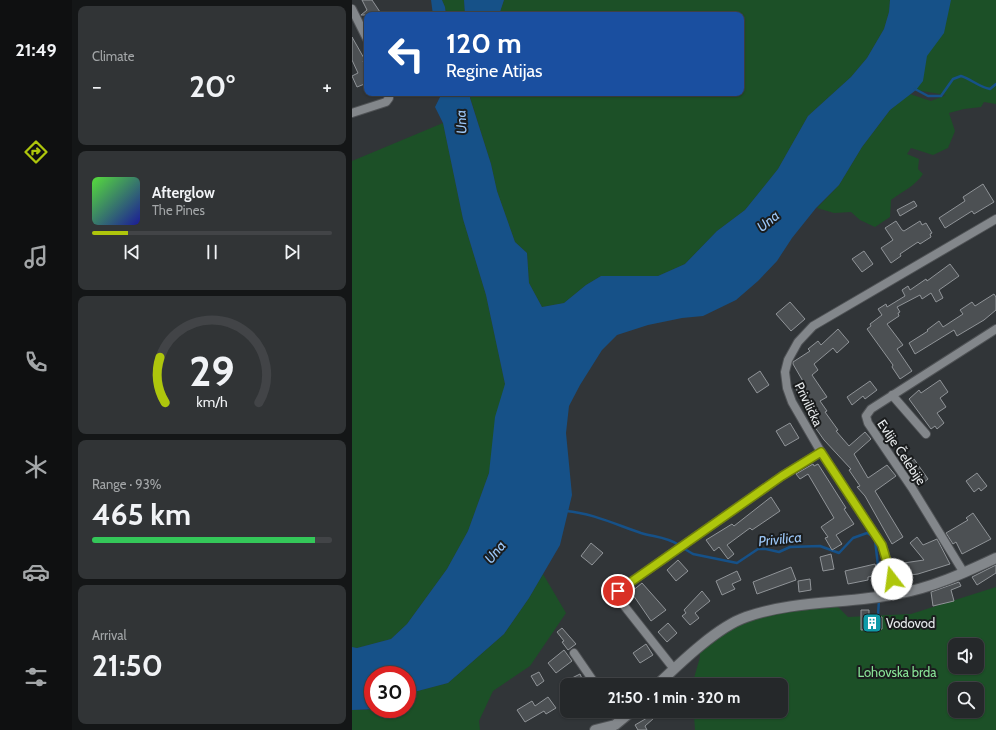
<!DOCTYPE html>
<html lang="en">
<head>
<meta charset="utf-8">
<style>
  :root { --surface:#25282a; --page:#313436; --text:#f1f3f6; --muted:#a3a6a8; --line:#424447; --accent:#aec60c }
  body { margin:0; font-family:Cabin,sans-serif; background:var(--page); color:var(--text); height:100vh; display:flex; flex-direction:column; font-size:15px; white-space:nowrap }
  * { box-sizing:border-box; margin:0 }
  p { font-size:13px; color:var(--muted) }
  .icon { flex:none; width:22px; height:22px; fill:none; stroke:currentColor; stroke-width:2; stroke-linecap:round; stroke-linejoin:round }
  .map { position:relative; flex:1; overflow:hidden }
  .details { display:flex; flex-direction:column; gap:6px; padding:6px; background:#141617; width:280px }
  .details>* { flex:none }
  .hud { position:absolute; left:12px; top:12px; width:380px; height:84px; border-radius:8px; box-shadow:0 1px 3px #0004,0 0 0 1px var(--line); background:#1a4fa0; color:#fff; overflow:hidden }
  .tools { position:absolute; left:596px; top:638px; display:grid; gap:8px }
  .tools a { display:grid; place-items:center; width:36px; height:36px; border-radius:8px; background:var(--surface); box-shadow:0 1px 3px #0004,0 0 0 1px var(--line); font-size:20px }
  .speed { position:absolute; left:12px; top:666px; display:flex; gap:8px; font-size:20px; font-weight:700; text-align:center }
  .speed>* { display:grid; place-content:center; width:52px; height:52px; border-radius:50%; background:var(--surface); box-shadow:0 1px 3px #0004,0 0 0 1px var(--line); line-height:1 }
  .speed .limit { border:6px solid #d22; background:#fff; color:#111 }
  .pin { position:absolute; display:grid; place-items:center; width:34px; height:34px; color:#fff; margin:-17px; border:2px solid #fff; border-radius:50%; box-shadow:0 1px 4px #0007 }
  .me { position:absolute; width:44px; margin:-22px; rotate:345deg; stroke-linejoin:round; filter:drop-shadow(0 0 3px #0008) }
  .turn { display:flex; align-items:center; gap:14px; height:84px; padding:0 16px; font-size:18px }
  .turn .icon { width:52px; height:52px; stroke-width:2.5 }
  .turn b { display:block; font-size:28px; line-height:34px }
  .big { font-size:30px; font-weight:700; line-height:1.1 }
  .details .widget { flex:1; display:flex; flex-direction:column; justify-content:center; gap:6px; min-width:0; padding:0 14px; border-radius:8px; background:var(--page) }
  .details .dial { align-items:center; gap:0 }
  .dial svg { height:104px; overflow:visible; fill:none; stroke:var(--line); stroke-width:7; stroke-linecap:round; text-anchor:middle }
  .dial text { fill:var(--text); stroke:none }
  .song { display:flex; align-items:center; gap:12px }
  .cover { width:48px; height:48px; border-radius:6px; background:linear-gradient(135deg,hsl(110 70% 55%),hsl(240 70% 35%)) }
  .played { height:4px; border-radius:2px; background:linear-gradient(90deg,var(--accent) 15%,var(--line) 15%) }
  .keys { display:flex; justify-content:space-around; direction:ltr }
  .heat { display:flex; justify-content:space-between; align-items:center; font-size:22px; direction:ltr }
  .charge { height:6px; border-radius:3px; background:linear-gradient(90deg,#34c759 93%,var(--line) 0) }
  .trip { position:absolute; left:208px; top:678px; width:228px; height:40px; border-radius:8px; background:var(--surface); box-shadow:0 1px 3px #0004,0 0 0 1px var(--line); font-weight:700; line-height:40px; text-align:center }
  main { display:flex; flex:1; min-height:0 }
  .tabs { display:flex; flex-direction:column; width:72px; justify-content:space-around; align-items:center; background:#0f1011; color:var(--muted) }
  .tabs .icon { width:28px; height:28px }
  .tabs .on { color:var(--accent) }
  .tabs b { font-size:18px; color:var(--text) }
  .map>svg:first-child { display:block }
  .green { fill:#1c5027; fill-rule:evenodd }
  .water { fill:#165188 }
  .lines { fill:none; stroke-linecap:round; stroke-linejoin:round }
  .stream { stroke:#165188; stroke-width:2.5 }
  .building { fill:#4c5053; stroke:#909498 }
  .minor-casing { stroke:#4f5255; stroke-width:10 }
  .tertiary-casing { stroke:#4f5255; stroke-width:12 }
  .minor { stroke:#83878b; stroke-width:8 }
  .tertiary { stroke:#83878b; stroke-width:10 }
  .route-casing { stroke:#718108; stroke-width:10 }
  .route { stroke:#aec60c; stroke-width:7 }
  .labels { text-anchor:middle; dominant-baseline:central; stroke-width:4; stroke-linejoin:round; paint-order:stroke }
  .street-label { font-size:13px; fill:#e9ecee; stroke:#1a1c1d }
  .poi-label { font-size:13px; fill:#e9ecee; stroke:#1a1c1d; text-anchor:start }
  .park-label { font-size:13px; fill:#89e497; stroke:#1a1c1d }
  .water-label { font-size:14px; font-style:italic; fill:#9dc9fa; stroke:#1a1c1d }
</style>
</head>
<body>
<main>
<nav class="tabs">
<b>21:49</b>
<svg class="icon on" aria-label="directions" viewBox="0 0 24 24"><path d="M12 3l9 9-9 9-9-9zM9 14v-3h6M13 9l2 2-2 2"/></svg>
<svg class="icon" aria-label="music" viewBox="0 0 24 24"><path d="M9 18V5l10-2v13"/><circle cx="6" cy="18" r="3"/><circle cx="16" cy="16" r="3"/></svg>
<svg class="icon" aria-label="phone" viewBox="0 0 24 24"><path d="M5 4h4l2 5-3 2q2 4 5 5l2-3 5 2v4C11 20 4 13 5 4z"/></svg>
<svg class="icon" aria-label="climate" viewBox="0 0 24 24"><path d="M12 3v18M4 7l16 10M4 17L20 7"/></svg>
<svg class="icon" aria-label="car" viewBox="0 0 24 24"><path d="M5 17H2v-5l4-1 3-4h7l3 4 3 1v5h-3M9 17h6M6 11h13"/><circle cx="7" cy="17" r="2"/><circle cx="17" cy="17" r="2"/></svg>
<svg class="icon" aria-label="filters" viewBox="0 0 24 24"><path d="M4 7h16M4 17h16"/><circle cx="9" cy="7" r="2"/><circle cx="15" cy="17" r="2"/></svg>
</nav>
<section class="details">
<div class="widget"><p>Climate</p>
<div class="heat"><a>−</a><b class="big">20°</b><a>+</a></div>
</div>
<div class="widget">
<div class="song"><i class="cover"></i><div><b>Afterglow</b><p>The Pines</p></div></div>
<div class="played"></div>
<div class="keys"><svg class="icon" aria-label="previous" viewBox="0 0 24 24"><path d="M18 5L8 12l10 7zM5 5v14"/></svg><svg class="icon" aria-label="pause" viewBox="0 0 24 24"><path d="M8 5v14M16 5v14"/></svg><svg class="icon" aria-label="next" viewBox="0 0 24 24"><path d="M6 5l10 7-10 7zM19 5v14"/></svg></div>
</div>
<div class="widget dial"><svg viewBox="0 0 100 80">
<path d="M14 69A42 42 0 1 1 86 69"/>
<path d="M14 69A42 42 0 0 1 10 34" stroke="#aec60c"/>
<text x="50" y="56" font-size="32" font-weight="700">29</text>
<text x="50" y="72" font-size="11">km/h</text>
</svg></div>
<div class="widget"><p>Range · 93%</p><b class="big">465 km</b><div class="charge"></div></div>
<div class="widget"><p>Arrival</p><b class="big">21:50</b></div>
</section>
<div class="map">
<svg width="644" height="730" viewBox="0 0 644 730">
  <rect width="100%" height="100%" fill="#313538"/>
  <path class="green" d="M90 0H112L113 15H94L93 7Z
    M152 0H538L537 12 532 29 515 58 499 77 456 116 426 169 393 210 365 231 333 264 306 276H249L234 285 212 303 190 307 177 283 175 253 163 242 145 191 139 164 118 97 119 93H389V15H147Z
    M586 0H644V104L632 102 629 107 612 109 597 113 603 131 596 148 581 155 559 148 555 154 567 159 566 169 571 174C563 186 551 191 539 200L538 217 523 227 508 220 499 212 482 213 465 208 487 185 510 147 538 110 558 94 579 101 594 95 564 90Z
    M91 123 111 219 134 295 153 384 137 473 116 531 95 569 55 624 39 639 5 648 0 647V161Z
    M191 574 214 613 178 666 141 691 127 721 128 730H0V710L55 709V698L62 692 96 683 152 634 177 598Z
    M644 587V730H343L342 716 338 711H429V685H340L348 657 347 648 381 624 480 601 496 617 559 614ZM603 645H625V667H603ZM603 689H625V711H603Z"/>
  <path class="water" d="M79 0H90L93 7 94 15H81Z
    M112 0H152L147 15H113Z
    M538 0H599L592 33 575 56 571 81 564 90 538 110 510 147 487 185 464 208 440 238 425 261 406 281 384 300 351 316 330 318 296 325 265 335 250 350 228 385 217 406 214 433 220 495 208 545 177 598 152 634 96 683 62 692 55 698V675H21V709H24L0 710V647L5 648 39 639 55 624 95 569 116 531 137 473 143 417 153 384 134 295 111 219 91 123 83 107 90 93H119L118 98 139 164 145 191 163 242 175 253 177 283 190 307 212 303 234 285 249 276H306L333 264 365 231 393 210 426 169 456 116 499 77 515 58 532 29 537 12Z"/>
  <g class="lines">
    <path class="stream" d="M563 89 576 96H589L601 79 609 76C619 79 627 87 638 89L644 84
      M214 511C240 513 265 525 289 533 302 537 315 537 327 545
      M523 540 527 574V595
      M331 548 341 554 385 563 406 549H414L427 552 438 547 468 546 487 553 501 538 515 533 520 536
      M526 615 527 600"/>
  </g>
  <path class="building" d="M10 0H20L30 15H9L15 10Z
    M0 37 13 60 11 61 15 71V83L5 87 0 76 6 73 0 60Z
    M631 184 642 202 622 214 620 211 593 228 587 218 613 201 611 197Z
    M562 201 565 206 548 216 545 210Z
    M544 221 550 230 552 231 568 221 570 225 574 223 580 233 578 234 579 237 568 244 566 242 548 254 549 256 539 263 529 248 541 240 533 228Z
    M512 251 521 264 510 272 500 259Z
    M598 264 607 276 587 290 591 298 584 302 579 293 570 299 568 295 545 307 548 312 546 313 547 316 535 324 551 345 545 349 560 371 548 379 540 367 541 365 515 329 519 326 518 324 530 315 526 309 534 304 535 307 553 296 550 290 556 286 558 290 574 279 575 281Z
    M642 294 644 297V310L632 320 605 336 602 330 563 354 557 343 576 331 575 330 587 321 591 327 611 314 608 310 620 302 623 306Z
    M438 302 453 319 439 331 424 314Z
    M486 329 497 342 485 353 481 348 462 364 466 370 460 375 475 397 468 401 475 411 473 412 486 430 484 431 497 446 513 432 519 439 502 454 516 478 535 465 544 476 523 491 551 537 540 544 513 496 505 487 508 486 497 470 499 469 472 440 460 423 463 421 444 389 452 383 441 364V362L458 351 456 349 466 341 469 345Z
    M408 371 417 385 405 393 396 379Z
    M588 380 596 392 588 398 594 407 585 413 592 423 585 429 583 426 579 429 557 399 567 390 569 393Z
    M518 381 525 390 513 399 511 396 500 405 495 397Z
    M438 423 447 438 433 446 424 431Z
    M562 459 576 479 566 487 558 475 561 472 555 464Z
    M461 464 462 466 466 464 494 508 492 509 502 524 484 535 490 544 480 550 473 538 476 537 469 527 482 518 456 474 448 479 444 474Z
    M625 473 635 486 629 491 627 488 622 492 614 481Z
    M419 497 428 511 400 530 398 528 375 545 382 554 376 559 367 547 362 551 354 540 380 524 382 526Z
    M621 513 639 539 610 554 604 542 601 544 594 533 616 520 614 518Z
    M565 537 571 545 585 539 598 564 566 574 550 576 549 570 546 571 545 564 572 560 558 543Z
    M239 543 251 553 240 565 229 556Z
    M479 554 482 569 471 571 468 557Z
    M326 560 336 571 324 581 315 570Z
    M523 564 526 575 516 577V580L496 584 493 571Z
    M644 565V573L625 585 620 577Z
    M439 567 444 580 405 594 401 582Z
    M385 571 389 580 380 584 383 589 370 595 364 581Z
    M458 579 459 590 447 592 446 581Z
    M607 582 609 586 599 590 602 601 581 606 579 592Z
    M290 583 314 610 299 621 279 592Z
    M350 591 358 601 343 613 347 618 338 625 330 616 334 613 332 610Z
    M509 610H517V617H530V629L509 630Z
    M316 623 325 633 315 642 306 632Z
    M210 628 224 644 216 650 210 642 212 641 205 632Z
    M294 644 301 655 288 663 281 653Z
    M212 650 220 661 204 673 196 663Z
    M187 672 192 681 185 686 179 676Z
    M228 674 232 683 221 685 218 679Z
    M196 697 204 708 194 714 192 711 173 722 165 710 180 701 183 706Z
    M289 711H310L293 726 295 730H286L283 725 295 718Z"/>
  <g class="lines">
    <g class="minor-casing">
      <path id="minor" d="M0 9 15 39
        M0 113 34 102 37 98V93
        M540 395 574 434
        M612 573 560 488 516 423 514 416 519 409 644 329
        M543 594 537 568 530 545 469 452 440 402 435 388 433 372 436 360 446 342 461 326 644 219
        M222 653 244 685
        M322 669 266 598V591L430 476 469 452
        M262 711 268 720"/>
    </g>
    <g class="tertiary-casing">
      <path id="tertiary" d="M305 685C328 663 365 627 394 617 442 600 495 604 544 594 580 588 612 573 644 558
        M243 730 263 725 280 711"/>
    </g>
    <use href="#minor" class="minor"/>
    <use href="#tertiary" class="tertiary"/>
  </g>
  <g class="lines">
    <g class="route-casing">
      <path id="route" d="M266 591 430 476 469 452 530 545 540 579"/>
    </g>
    <use href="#route" class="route"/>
  </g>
  <defs>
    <g id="building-square" transform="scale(1)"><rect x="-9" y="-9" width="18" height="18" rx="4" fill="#0f9aa8" stroke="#1a1c1d"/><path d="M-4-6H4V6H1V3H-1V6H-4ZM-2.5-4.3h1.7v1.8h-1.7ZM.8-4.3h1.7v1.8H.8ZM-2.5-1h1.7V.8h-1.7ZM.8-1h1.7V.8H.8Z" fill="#fff"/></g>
  </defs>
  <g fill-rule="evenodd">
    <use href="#building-square" x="520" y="623"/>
  </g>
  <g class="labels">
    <g class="street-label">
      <text transform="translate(457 404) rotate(64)">Privilička</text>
      <text transform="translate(550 452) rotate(56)">Evlije Čelebije</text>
    </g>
    <g class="poi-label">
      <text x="534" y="623">Vodovod</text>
    </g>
    <g class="park-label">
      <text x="545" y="672">Lohovska brda</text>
    </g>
    <g class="water-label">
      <text transform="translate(109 122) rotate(-93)">Una</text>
      <text transform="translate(416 221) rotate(-39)">Una</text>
      <text transform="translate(428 539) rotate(-6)">Privilica</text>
      <text transform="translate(143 552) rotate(-51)">Una</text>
    </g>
  </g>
</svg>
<div class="tools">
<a><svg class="icon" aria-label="sound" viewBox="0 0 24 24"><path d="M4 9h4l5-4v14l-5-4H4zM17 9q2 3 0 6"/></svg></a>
<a><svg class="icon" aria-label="search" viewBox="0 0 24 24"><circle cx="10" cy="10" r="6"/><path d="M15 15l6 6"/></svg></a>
</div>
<div class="speed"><div class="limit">30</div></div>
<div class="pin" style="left:266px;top:591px;background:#d93025"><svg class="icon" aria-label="arrive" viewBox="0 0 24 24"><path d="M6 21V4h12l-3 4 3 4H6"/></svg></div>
<svg class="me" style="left:540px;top:579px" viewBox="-20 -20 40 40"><circle r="19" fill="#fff"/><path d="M0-13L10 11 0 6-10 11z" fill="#aec60c"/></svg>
<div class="trip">21:50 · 1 min · 320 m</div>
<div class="hud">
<div class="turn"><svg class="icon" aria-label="left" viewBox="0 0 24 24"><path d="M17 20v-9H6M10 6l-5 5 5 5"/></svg><div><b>120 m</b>Regine Atijas</div></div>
</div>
</div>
</main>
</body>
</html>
